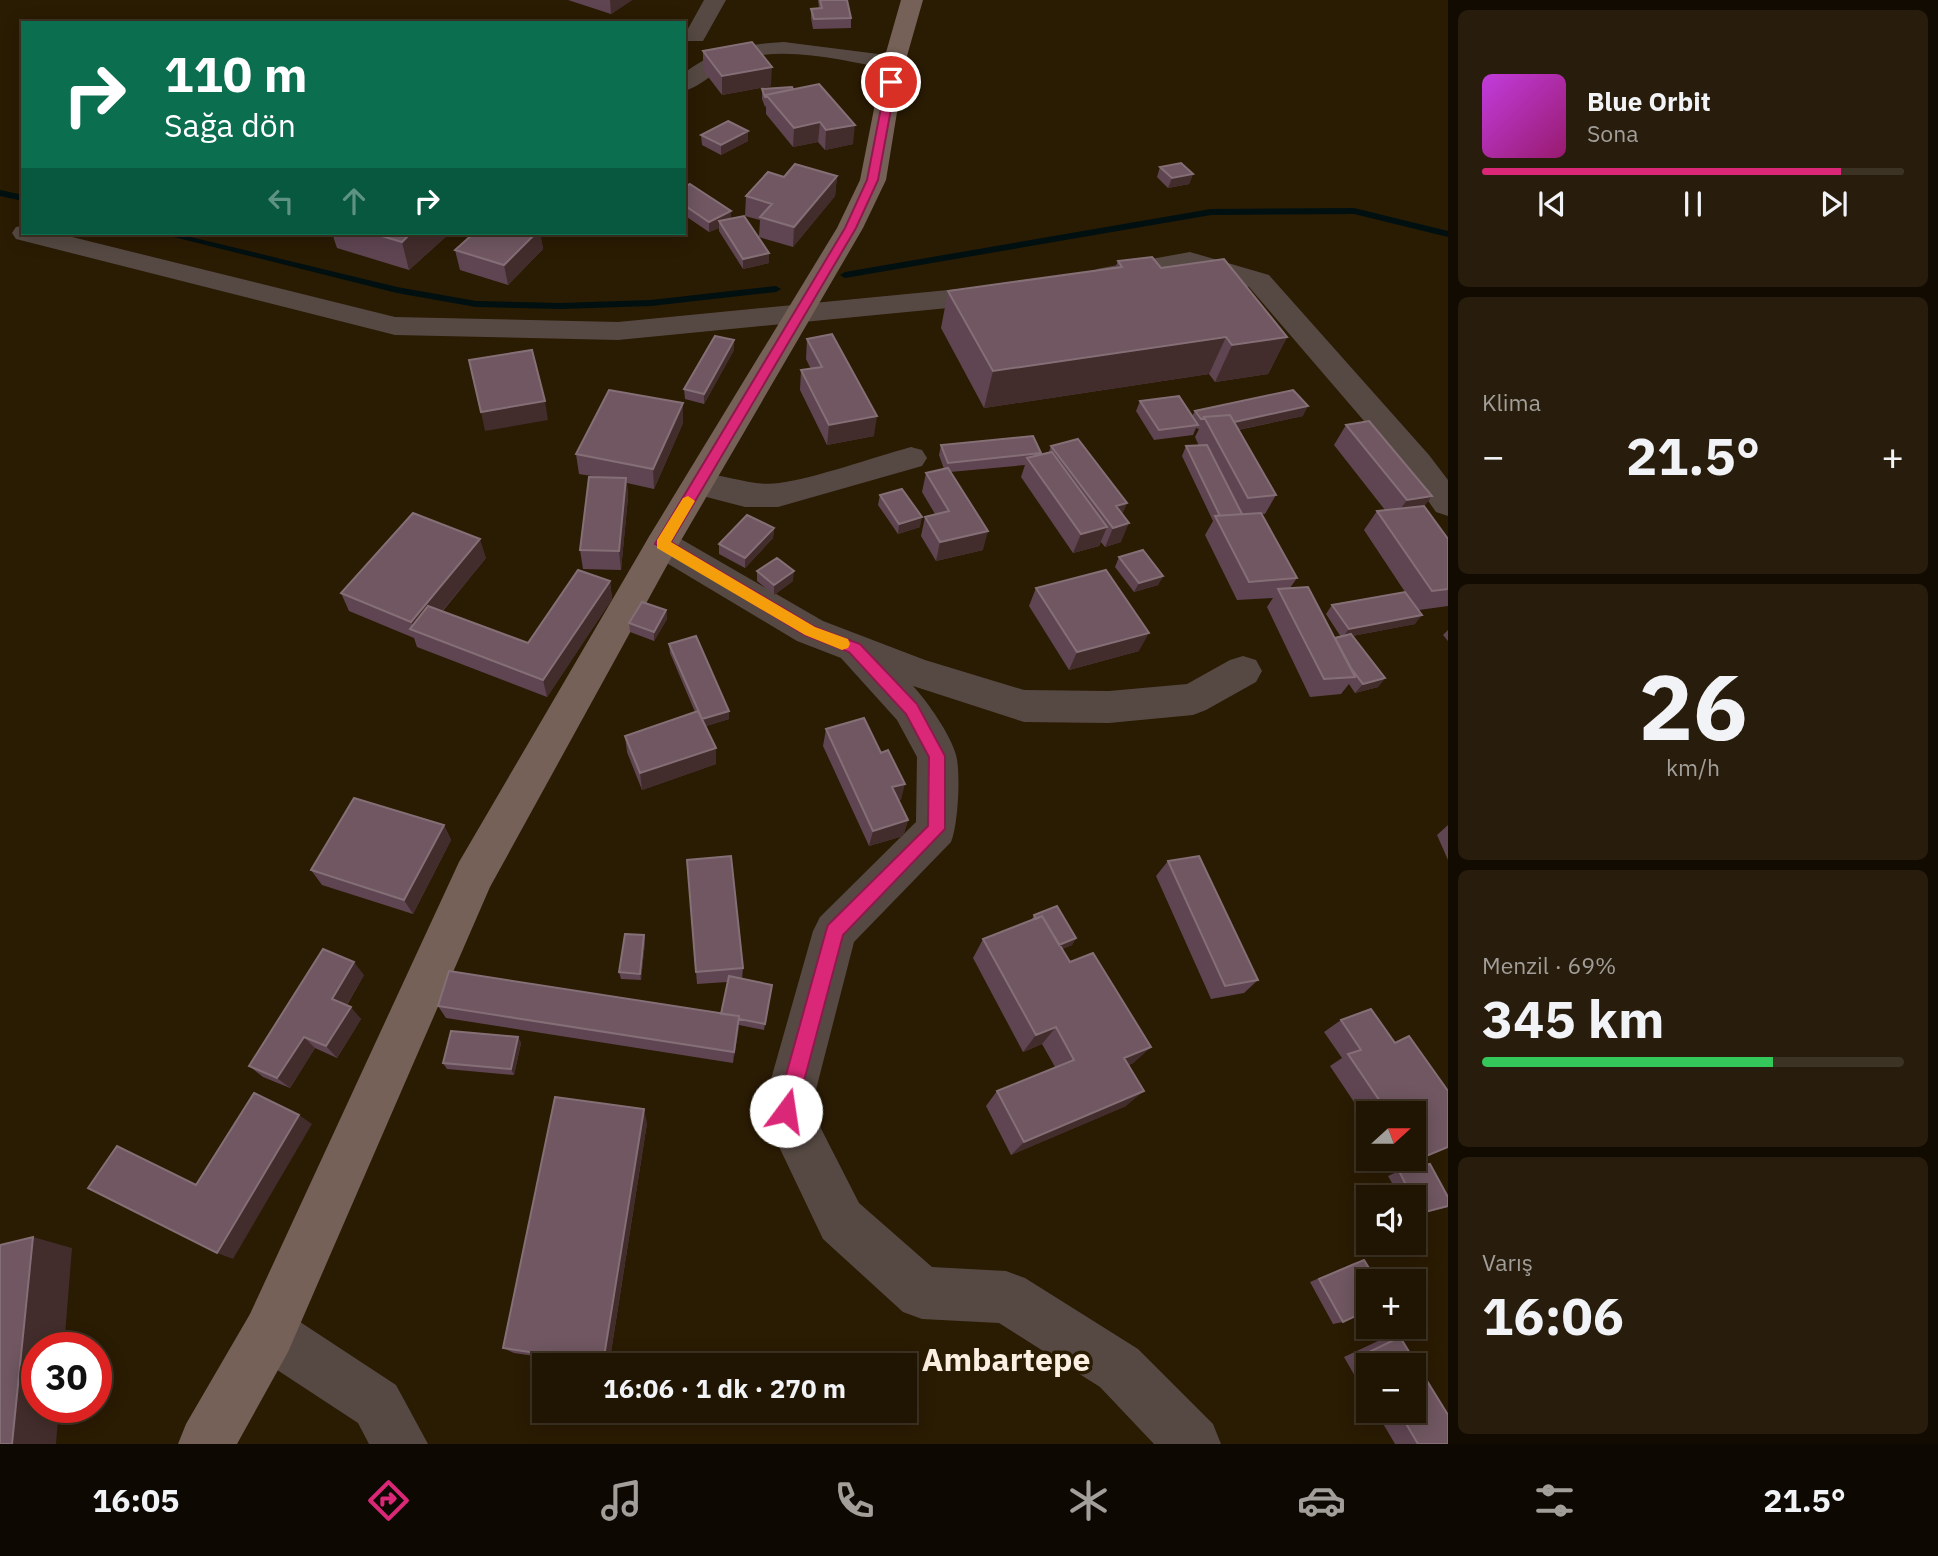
<!DOCTYPE html>
<html lang="tr">
<head>
<meta charset="utf-8">
<style>
  :root { --surface:#201402; --page:#281d0c; --text:#f1f3f6; --muted:#a29e99; --line:#3d3324; --accent:#db2777 }
  body { margin:0; font-family:"IBM Plex Sans",sans-serif; background:var(--page); color:var(--text); height:100vh; display:flex; flex-direction:column; font-size:26px; white-space:nowrap }
  * { box-sizing:border-box; margin:0 }
  p { font-size:23px; color:var(--muted) }
  .icon { flex:none; width:38px; height:38px; fill:none; stroke:currentColor; stroke-width:2; stroke-linecap:round; stroke-linejoin:round }
  .map { position:relative; flex:1; overflow:hidden }
  .details { display:flex; flex-direction:column; gap:10px; padding:10px; background:#120b01; width:490px }
  .details>* { flex:none }
  .hud { position:absolute; left:21px; top:21px; width:665px; height:214px; border-radius:0px; box-shadow:0 4px 18px #0003,0 0 0 2px var(--line); background:#0b6e4f; color:#fff; overflow:hidden }
  .needle { width:46px; rotate:69deg }
  .buttons { position:absolute; left:1356px; top:1101px; display:grid; gap:14px }
  .buttons a { display:grid; place-items:center; width:70px; height:70px; border-radius:0px; background:var(--surface); box-shadow:0 4px 18px #0003,0 0 0 2px var(--line); font-size:35px }
  .speed { position:absolute; left:21px; top:1332px; display:flex; gap:14px; font-size:35px; font-weight:700; text-align:center }
  .speed>* { display:grid; place-content:center; width:91px; height:91px; border-radius:50%; background:var(--surface); box-shadow:0 4px 18px #0003,0 0 0 2px var(--line); line-height:1 }
  .speed .limit { border:10px solid #d22; background:#fff; color:#111 }
  .pin { position:absolute; display:grid; place-items:center; width:60px; height:60px; color:#fff; margin:-30px; border:4px solid #fff; border-radius:50%; box-shadow:0 2px 7px #0007 }
  .me { position:absolute; width:77px; margin:-38px; rotate:14deg; stroke-linejoin:round; filter:drop-shadow(0 0 5px #0008) }
  .turn { display:flex; align-items:center; gap:24px; height:147px; padding:0 28px; font-size:32px }
  .turn .icon { width:91px; height:91px; stroke-width:2.5 }
  .turn b { display:block; font-size:49px; line-height:60px }
  .lanes { display:flex; align-items:center; height:66px; padding:0 28px; background:#0003; justify-content:center; gap:35px; direction:ltr }
  .lanes .off { opacity:.35 }
  .big { font-size:52px; font-weight:700; line-height:1.1 }
  .details .tile { flex:1; display:flex; flex-direction:column; justify-content:center; gap:10px; min-width:0; padding:0 24px; border-radius:10px; background:var(--page) }
  .details .dial { align-items:center; gap:0 }
  .dial b { font-size:91px; line-height:1 }
  .song { display:flex; align-items:center; gap:21px }
  .cover { width:84px; height:84px; border-radius:10px; background:linear-gradient(135deg,hsl(290 70% 55%),hsl(320 70% 35%)) }
  .played { height:7px; border-radius:4px; background:linear-gradient(90deg,var(--accent) 85%,var(--line) 85%) }
  .keys { display:flex; justify-content:space-around; direction:ltr }
  .heat { display:flex; justify-content:space-between; align-items:center; font-size:38px; direction:ltr }
  .charge { height:10px; border-radius:5px; background:linear-gradient(90deg,#34c759 69%,var(--line) 0) }
  .trip { position:absolute; left:532px; top:1353px; width:385px; height:70px; border-radius:0px; background:var(--surface); box-shadow:0 4px 18px #0003,0 0 0 2px var(--line); font-weight:700; line-height:70px; text-align:center }
  .dock { display:flex; height:112px; justify-content:space-around; align-items:center; background:#0d0801; color:var(--muted) }
  .dock .icon { width:49px; height:49px }
  .dock .active { color:var(--accent) }
  .dock b { font-size:32px; color:var(--text) }
  main { display:flex; flex:1; min-height:0 }
  .map>svg:first-child { display:block }
  .lines { fill:none; stroke-linecap:round; stroke-linejoin:round }
  .stream { fill:#001011; fill-rule:evenodd }
  .street { fill:#564943; fill-rule:evenodd }
  .secondary { fill:#756157; fill-rule:evenodd }
  .wall { fill:#5f4552 }
  .shaded-wall { fill:#432c2c }
  .building { fill:#705761; stroke:#856f76; stroke-width:2 }
  .route { fill:#db2777; stroke:#8e194d; stroke-width:2 }
  .slow { fill:#f59e0b }
  .labels { text-anchor:middle; dominant-baseline:central; stroke-width:7; stroke-linejoin:round; paint-order:stroke }
  .near-quarter-label { font-size:32px; font-weight:bold; fill:#fbf0e2; stroke:#2a1b03 }
</style>
</head>
<body>
<main>
<div class="map">
<svg width="1448" height="1444" viewBox="0 0 1448 1444">
  <rect width="100%" height="100%" fill="#2a1b03"/>
  <g class="lines">
    <path class="stream" d="M0 190 23 195V201L0 196Z
      M1354 208 1448 231V237L1354 214 1211 215 845 278 840 275 845 272 1211 209Z
      M158 233H174L397 287 476 301 560 303 651 300 776 286 781 289 776 292 651 306 560 309 476 307 397 293Z"/>
    <path class="street" d="M704 0H726L703 41H687L684 36Z
      M784 42 894 56 902 58 905 63 902 68 894 70C845 61 784 44 736 61 717 68 703 86 684 91V73C714 50 747 44 784 42Z
      M23 226V233H56L395 317 618 322 1000 285 1010 288 1014 294 1010 300 1000 303 618 340 395 335 16 239 12 233 16 227Z
      M1190 252 1269 275 1429 455 1448 480V516L1436 512 1407 471 1249 287 1189 268 1107 283 1097 281 1093 275 1097 269 1107 267Z
      M911 447 922 450 927 458 922 466 778 507H745L687 492 683 484 687 476C714 468 748 488 779 483 820 477 870 458 911 447Z
      M662 531 674 535 823 621 925 660 1024 690 1109 691 1187 684 1230 660 1243 656 1256 660 1262 671 1256 682 1206 710 1193 715 1109 723 1024 722 913 686C927 701 951 735 956 755 961 772 958 827 951 842L854 942 811 1109 859 1203 932 1267 1006 1271 1025 1278 1138 1349 1213 1424 1221 1444H1154L1100 1387 999 1323 922 1319 903 1312 823 1239 762 1111 813 931 820 917 916 822 917 757 897 720 841 658 797 641 650 553 645 544 650 535Z
      M269 1306 288 1314 396 1385 428 1444H369L358 1423 250 1352 242 1333 250 1314Z"/>
    <path class="secondary" d="M901 0H923L905 63 886 180 863 228 676 549 490 887 288 1352 237 1444H178L186 1424 250 1314 459 862 650 535 837 228 860 180 883 63Z"/>
  </g>
  <path class="wall" d="M568 0H632L611 14Z
    M818 0H847L851 18V28L813 29 811 18V9L819 8Z
    M703 51 771 86 722 95 703 70Z
    M762 89H793L853 144 825 150 818 142 793 147 766 114V106L765 107 762 99Z
    M701 135 748 141 721 155 702 145Z
    M1160 167 1193 174 1189 184 1168 188 1157 177Z
    M837 176 835 196 793 247 759 237 760 220 745 216 746 196 784 177Z
    M684 187 731 211V219L769 253V263L743 269 719 231V228L709 232 684 215Z
    M332 233H450L409 270 337 248Z
    M474 233H540L543 249 508 285 460 270 455 250Z
    M1118 261 1161 268 1287 337 1268 374 1215 382 1209 374 984 408 941 328 948 291 1115 268Z
    M807 339 874 436 827 445 800 390 801 370 811 369 806 359Z
    M734 340V350L704 404 685 399 684 389Z
    M1140 401 1192 416 1195 411 1303 416 1238 430 1276 495 1265 514H1262L1297 578 1290 588 1335 638 1341 637 1326 614 1332 605 1405 592 1364 530 1377 511 1385 510 1334 445 1346 425 1424 506 1448 539V606L1419 610 1415 624 1352 636 1385 678 1378 687 1355 693 1349 684 1341 694 1310 697 1267 607 1273 598 1237 600 1205 535 1213 521 1182 456 1186 446H1199L1195 437 1199 429 1196 428 1193 435 1154 440 1136 411Z
    M683 423 654 489 627 483 628 497 621 570 583 569 580 550 598 477 579 474 576 454Z
    M941 445 1041 453V455L1049 452 1051 446 1127 503 1122 514 1121 542 1105 547 1101 542 1099 546 1073 553 1021 477 1025 465 950 472 983 550 936 561 921 536 925 517 935 514 922 492 926 473 944 469 939 455Z
    M880 495 920 527 898 534 878 505Z
    M774 528 773 538 745 568 719 554V544Z
    M1119 557 1163 576 1158 585 1134 592 1115 567Z
    M486 558 442 612 528 643 610 581 612 599 547 697 417 647 414 638 349 611 341 593Z
    M757 571 793 581 774 595 757 581Z
    M1036 588 1139 651 1069 670 1029 606Z
    M666 610 667 619 654 641 630 632 629 623Z
    M1448 630V641L1443 635Z
    M669 644 729 719 706 726 716 748V764L642 790 627 752 625 736 695 712 670 653Z
    M826 729 901 800H898L908 820 903 836 869 846 823 746Z
    M444 825 451 840 413 914 322 885 311 870Z
    M1448 825V860L1437 835Z
    M687 860 743 968 742 979 772 985 764 1030 739 1025 733 1063 446 1018 438 1006 721 1014 727 982 697 984Z
    M1168 861 1258 980 1244 993 1211 999 1156 876Z
    M1034 915 1076 938 1072 945 1062 949 1070 962 1151 1047 1133 1063 1129 1065 1126 1106 1011 1155 986 1106 997 1091 1055 1067 1042 1044 1023 1052 973 958 983 939 1031 921Z
    M644 935 645 942 641 980 621 979 619 972Z
    M364 975 347 1005 361 1019 337 1058 315 1048 290 1088 263 1077 249 1066Z
    M1371 1009 1395 1043 1409 1036 1448 1091V1147L1398 1168 1392 1158H1414V1113H1368V1123L1330 1066 1342 1058 1324 1032 1341 1020Z
    M518 1037 521 1043 514 1075 447 1069 443 1063Z
    M647 1123 609 1365H596L514 1353 503 1348Z
    M1399 1171 1448 1207 1414 1215V1197H1400L1388 1176Z
    M1364 1260 1343 1322 1333 1324 1310 1282 1354 1263Z
    M1400 1337 1448 1415V1444H1395L1375 1410H1414V1365H1368V1399L1344 1357 1378 1341Z"/>
  <path class="shaded-wall" d="M610 0H632L611 14Z
    M772 67 771 86 722 95V76Z
    M820 122 818 142 793 147 794 128Z
    M855 125 853 144 825 150 826 130Z
    M687 131 688 151 684 153V133Z
    M748 131V141L721 155V145Z
    M1193 174 1189 184 1168 188 1172 178Z
    M837 176 835 196 793 247 794 227Z
    M731 211V222L719 221V228L709 232V222Z
    M411 233H450L409 270 402 242Z
    M536 233H540L543 249 508 285 504 265Z
    M769 253V263L743 269V259Z
    M1226 337 1209 374 984 408 993 371Z
    M1287 337 1268 374 1215 382 1232 345Z
    M734 340V350L704 404V394Z
    M545 401 548 420 485 431 481 412Z
    M683 403V423L654 489 653 469Z
    M1308 406 1303 416 1213 435 1218 425Z
    M877 416 874 436 827 445 829 425Z
    M626 478 628 497 621 570 619 551Z
    M1432 496 1418 515 1393 519 1407 500Z
    M1127 503 1119 522 1116 506Z
    M922 517 920 527 898 534 899 524Z
    M1129 523 1121 542 1105 547 1113 528Z
    M1107 527 1099 546 1073 553 1081 534Z
    M774 528 773 538 745 568V558Z
    M988 531 983 550 936 561 940 542Z
    M480 539 486 558 423 634 415 631 411 622Z
    M794 571 793 581 774 595V585Z
    M1163 576 1158 585 1134 592 1139 583Z
    M610 581 612 599 547 697 543 680Z
    M666 610 667 619 654 641V632Z
    M1422 615 1415 624 1342 638 1349 629Z
    M1149 633 1139 651 1069 670 1077 652Z
    M1385 678 1378 687 1355 693 1363 684Z
    M729 711V719L702 727V719Z
    M716 748V764L642 790 640 773Z
    M905 784 901 800 888 804 892 787Z
    M908 820 903 836 869 846 873 831Z
    M444 825 451 840 413 914 404 900Z
    M644 935 645 942 641 980 640 974Z
    M1076 938 1072 945 1048 954 1053 947Z
    M354 962 364 975 343 1011 332 999Z
    M351 1007 361 1019 337 1058 326 1046Z
    M739 1016V1028L733 1063 734 1052Z
    M1056 1027 1042 1044 1023 1052 1036 1035Z
    M304 1037 315 1048 290 1088 277 1078Z
    M518 1037 521 1043 514 1075 511 1069Z
    M1151 1047 1133 1063 1108 1074 1124 1058Z
    M1144 1091 1126 1106 1011 1155 1024 1142Z
    M644 1109 647 1123 609 1365H606L603 1363Z
    M299 1115 312 1124 233 1259 217 1253Z
    M33 1237 72 1248 64 1348H37V1407H59L56 1444H12Z"/>
  <path class="building" d="M820 0H847L851 18 814 19 811 9 822 8Z
    M752 42 772 67 722 76 703 51Z
    M819 84 855 125 826 130 820 122 794 128 766 95Z
    M792 87 793 89 766 95V97H765L762 89Z
    M728 121 748 131 721 145 701 135Z
    M1181 163 1193 174 1172 178 1160 167Z
    M795 164 837 176 794 227 760 217 772 204 746 196 768 172 784 177Z
    M690 184 731 211 709 222 684 205V187Z
    M744 216 769 253 743 259 719 221Z
    M372 233H411L402 242Z
    M474 233H536L504 265 455 250Z
    M1152 257 1161 268 1224 259 1287 337 1232 345 1226 337 993 371 948 291 1122 267 1118 261Z
    M832 334 877 416 829 425 801 370 822 367 807 339Z
    M715 336 734 340 704 394 684 389Z
    M532 350 545 401 481 412 469 360Z
    M609 390 683 403 653 469 576 454Z
    M1293 390 1308 406 1234 422 1230 415 1204 417V418L1201 419 1195 411Z
    M1179 396 1198 425 1159 430 1140 401Z
    M1230 415 1276 495 1248 498 1204 417Z
    M1369 421 1432 496 1407 500 1346 425Z
    M1033 436 1041 453 948 463 941 445Z
    M1078 439 1127 503 1116 506 1129 523 1113 528 1051 446Z
    M1207 445 1242 514 1220 516 1186 446Z
    M1052 452 1107 527 1081 534 1027 458Z
    M948 468 988 531 940 542 925 517 949 511 926 473Z
    M589 477 626 478 619 551 580 550Z
    M902 489 922 517 899 524 880 495Z
    M1424 506 1448 539V589L1432 591 1377 511Z
    M413 513 480 539 411 622 341 593Z
    M1261 513 1297 578 1249 582 1215 516Z
    M747 515 774 528 745 558 719 544Z
    M1143 550 1163 576 1139 583 1119 557Z
    M777 558 794 571 774 585 757 571Z
    M578 570 610 581 543 680 410 629 428 606 528 643Z
    M1106 570 1149 633 1077 652 1036 588Z
    M1308 587 1355 677 1324 679 1278 589Z
    M1405 592 1422 615 1349 629 1332 605Z
    M642 602 666 610 654 632 629 623Z
    M1351 634 1385 678 1363 684 1351 668 1335 638Z
    M696 636 729 711 702 719 669 644Z
    M698 711 716 748 640 773 625 736Z
    M864 718 881 753 888 750 905 784 892 787 908 820 873 831 826 729Z
    M354 798 444 825 404 900 311 870Z
    M731 856 743 968 696 972 687 860Z
    M1199 856 1258 980 1225 986 1168 861Z
    M1057 906 1076 938 1059 945 1042 916 1036 919 1034 915Z
    M1042 916 1070 962 1093 953 1151 1047 1124 1058 1144 1091 1024 1142 997 1091 1074 1060 1056 1027 1036 1035 983 939Z
    M625 934 644 935 640 974 619 972Z
    M323 949 354 962 332 999 351 1007 326 1046 304 1037 277 1078 249 1066Z
    M449 971 739 1016 734 1052 438 1006Z
    M729 976 772 985 765 1024 739 1019V1016L721 1014Z
    M1371 1009 1395 1043 1409 1036 1448 1091V1147L1419 1159 1414 1152V1113H1388L1348 1054 1361 1050 1341 1020Z
    M451 1031 518 1037 511 1069 443 1063Z
    M254 1093 299 1115 217 1253 88 1188 117 1146 196 1185Z
    M555 1097 644 1109 603 1363 503 1348Z
    M1430 1164 1448 1197V1206L1421 1213 1414 1200V1197H1412L1399 1171Z
    M33 1237 12 1444H0V1245Z
    M1364 1260 1377 1281H1368V1310L1343 1322 1319 1279Z
    M1400 1337 1448 1415V1444H1418L1398 1410H1414V1365H1371L1365 1354Z"/>
  <path class="route" d="M891 79 896 82 878 180 856 228 671 542 815 627 860 644 917 704 945 756V829L843 935 796 1111 793 1118 786 1121 779 1118 776 1111 826 931 828 925 928 826 929 757 906 714 849 652 805 635 655 544 845 228 867 180 886 82Z"/>
  <path class="slow" d="M688 496 695 501 671 542 815 627 848 639 850 644 848 648 842 650 805 635 657 548V540L683 498Z"/>
  <g class="labels">
    <g class="near-quarter-label">
      <text x="1006" y="1359">Ambartepe</text>
    </g>
  </g>
</svg>
<div class="buttons">
<a><svg class="needle" viewBox="-14 -14 28 28"><path d="M0-13l5 13h-10z" fill="#e53935"/><path d="M0 13l5-13h-10z" fill="#a29e99"/></svg></a>
<a><svg class="icon" aria-label="sound" viewBox="0 0 24 24"><path d="M4 9h4l5-4v14l-5-4H4zM17 9q2 3 0 6"/></svg></a>
<a>+</a>
<a>−</a>
</div>
<div class="speed"><div class="limit">30</div></div>
<div class="pin" style="left:891px;top:82px;background:#d93025"><svg class="icon" aria-label="arrive" viewBox="0 0 24 24"><path d="M6 21V4h12l-3 4 3 4H6"/></svg></div>
<svg class="me" style="left:786px;top:1111px" viewBox="-20 -20 40 40"><circle r="19" fill="#fff"/><path d="M0-13L10 11 0 6-10 11z" fill="#db2777"/></svg>
<div class="trip">16:06 · 1 dk · 270 m</div>
<div class="hud">
<div class="turn"><svg class="icon" aria-label="right" viewBox="0 0 24 24"><path d="M7 20v-9h11M14 6l5 5-5 5"/></svg><div><b>110 m</b>Sağa dön</div></div>
<div class="lanes"><svg class="icon off" aria-label="left" viewBox="0 0 24 24"><path d="M17 20v-9H6M10 6l-5 5 5 5"/></svg><svg class="icon off" aria-label="ahead" viewBox="0 0 24 24"><path d="M12 20V5M6 11l6-6 6 6"/></svg><svg class="icon" aria-label="right" viewBox="0 0 24 24"><path d="M7 20v-9h11M14 6l5 5-5 5"/></svg></div>
</div>
</div>
<section class="details">
<div class="tile">
<div class="song"><i class="cover"></i><div><b>Blue Orbit</b><p>Sona</p></div></div>
<div class="played"></div>
<div class="keys"><svg class="icon" aria-label="previous" viewBox="0 0 24 24"><path d="M18 5L8 12l10 7zM5 5v14"/></svg><svg class="icon" aria-label="pause" viewBox="0 0 24 24"><path d="M8 5v14M16 5v14"/></svg><svg class="icon" aria-label="next" viewBox="0 0 24 24"><path d="M6 5l10 7-10 7zM19 5v14"/></svg></div>
</div>
<div class="tile"><p>Klima</p>
<div class="heat"><a>−</a><b class="big">21.5°</b><a>+</a></div>
</div>
<div class="tile dial"><b>26</b><p>km/h</p></div>
<div class="tile"><p>Menzil · 69%</p><b class="big">345 km</b><div class="charge"></div></div>
<div class="tile"><p>Varış</p><b class="big">16:06</b></div>
</section>
</main>
<nav class="dock">
<b>16:05</b>
<svg class="icon active" aria-label="directions" viewBox="0 0 24 24"><path d="M12 3l9 9-9 9-9-9zM9 14v-3h6M13 9l2 2-2 2"/></svg>
<svg class="icon" aria-label="music" viewBox="0 0 24 24"><path d="M9 18V5l10-2v13"/><circle cx="6" cy="18" r="3"/><circle cx="16" cy="16" r="3"/></svg>
<svg class="icon" aria-label="phone" viewBox="0 0 24 24"><path d="M5 4h4l2 5-3 2q2 4 5 5l2-3 5 2v4C11 20 4 13 5 4z"/></svg>
<svg class="icon" aria-label="climate" viewBox="0 0 24 24"><path d="M12 3v18M4 7l16 10M4 17L20 7"/></svg>
<svg class="icon" aria-label="car" viewBox="0 0 24 24"><path d="M5 17H2v-5l4-1 3-4h7l3 4 3 1v5h-3M9 17h6M6 11h13"/><circle cx="7" cy="17" r="2"/><circle cx="17" cy="17" r="2"/></svg>
<svg class="icon" aria-label="filters" viewBox="0 0 24 24"><path d="M4 7h16M4 17h16"/><circle cx="9" cy="7" r="2"/><circle cx="15" cy="17" r="2"/></svg>
<b>21.5°</b>
</nav>
</body>
</html>
